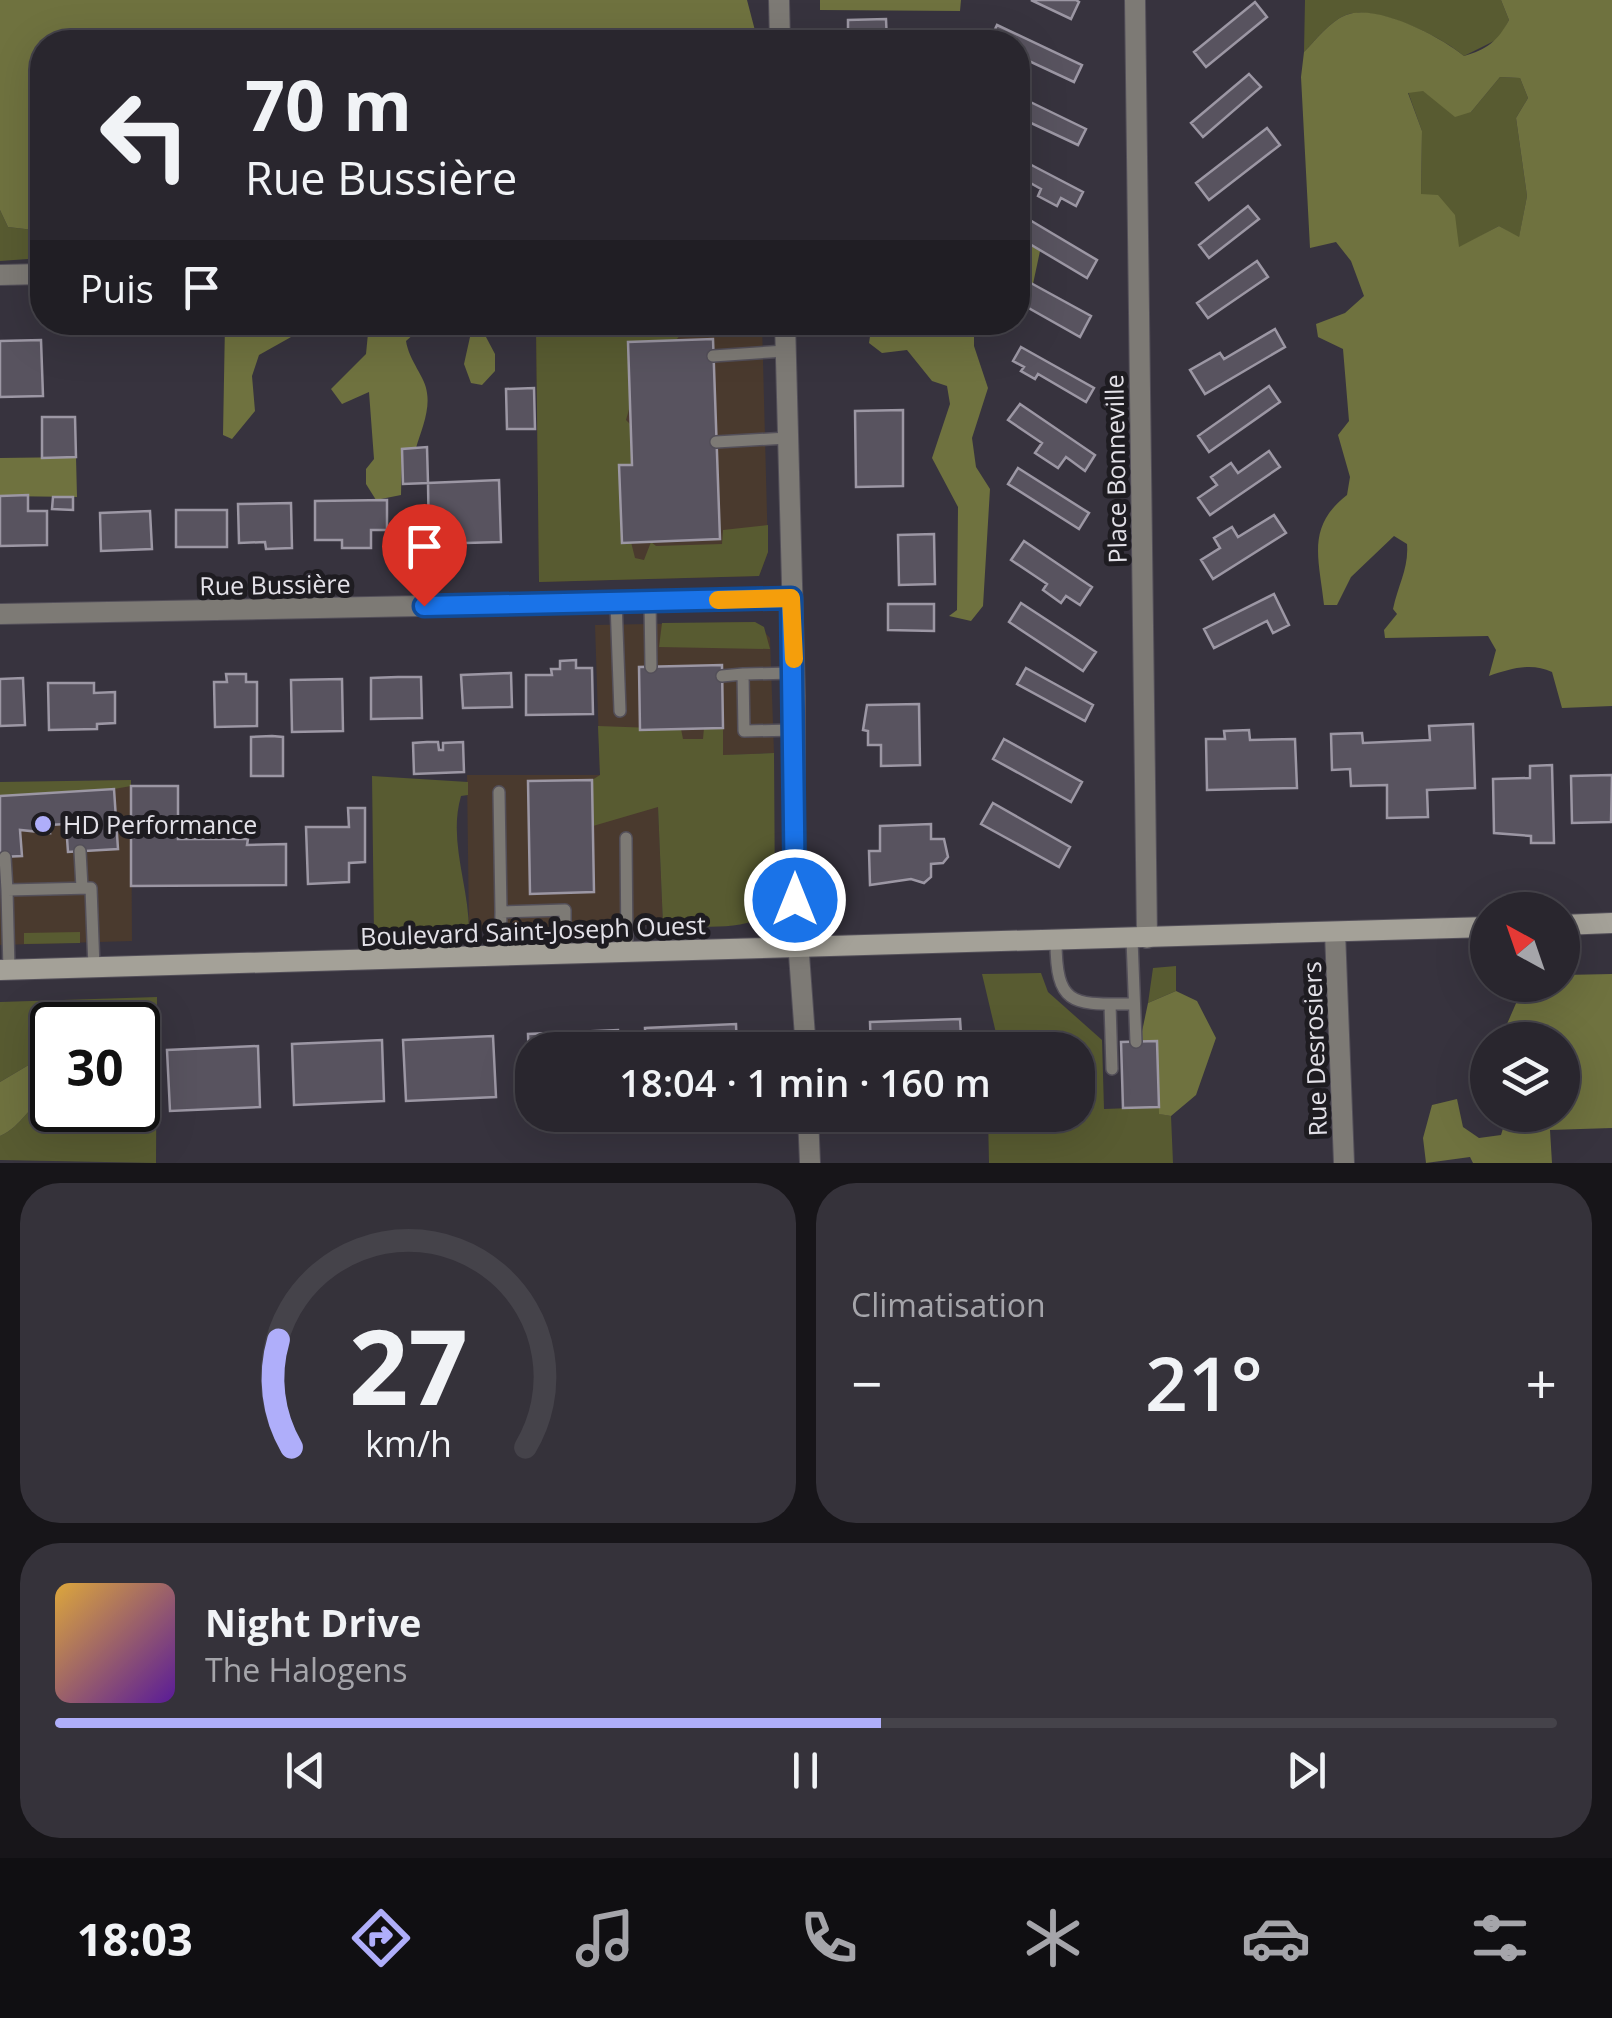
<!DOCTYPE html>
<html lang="fr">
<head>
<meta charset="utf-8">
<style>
  :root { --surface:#29262e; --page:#35323a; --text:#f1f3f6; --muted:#a5a5aa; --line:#45434a; --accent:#afaefa }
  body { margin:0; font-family:"Open Sans",sans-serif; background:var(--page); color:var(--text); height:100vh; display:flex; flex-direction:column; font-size:38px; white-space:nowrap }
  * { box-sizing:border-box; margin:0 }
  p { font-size:32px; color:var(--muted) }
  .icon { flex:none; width:55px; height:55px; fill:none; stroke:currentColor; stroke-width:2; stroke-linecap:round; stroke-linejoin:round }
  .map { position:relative; height:1163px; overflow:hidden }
  .panel { display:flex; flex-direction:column; gap:20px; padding:20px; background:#171519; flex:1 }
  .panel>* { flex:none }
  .banner { position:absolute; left:30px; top:30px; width:1000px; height:305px; border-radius:40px; box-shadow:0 10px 40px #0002,0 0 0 2px var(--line); background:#29262e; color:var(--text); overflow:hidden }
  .needle { width:65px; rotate:320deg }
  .buttons { position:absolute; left:1470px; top:892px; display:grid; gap:20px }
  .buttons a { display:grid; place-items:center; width:110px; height:110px; border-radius:50%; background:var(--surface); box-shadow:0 10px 40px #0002,0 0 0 2px var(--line); font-size:50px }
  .speed { position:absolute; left:30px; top:1002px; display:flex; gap:20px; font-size:50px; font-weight:700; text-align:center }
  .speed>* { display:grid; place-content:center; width:130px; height:130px; border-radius:50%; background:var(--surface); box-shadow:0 10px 40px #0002,0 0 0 2px var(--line); line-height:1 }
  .speed .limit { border:5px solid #111; border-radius:15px; background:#fff; color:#111 }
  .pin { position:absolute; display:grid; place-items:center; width:85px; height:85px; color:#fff; margin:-102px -42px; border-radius:50% 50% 50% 0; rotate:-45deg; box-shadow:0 0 10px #0007 }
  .pin .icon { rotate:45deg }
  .me { position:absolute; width:110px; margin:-55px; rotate:0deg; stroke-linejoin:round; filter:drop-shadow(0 0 8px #0008) }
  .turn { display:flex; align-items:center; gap:35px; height:210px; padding:0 50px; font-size:45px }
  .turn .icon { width:130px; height:130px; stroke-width:2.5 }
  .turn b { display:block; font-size:70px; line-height:85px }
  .then { display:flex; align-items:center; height:95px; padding:0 50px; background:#0003; gap:20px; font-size:38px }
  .big { font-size:75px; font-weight:600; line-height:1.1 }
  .panel .tile { flex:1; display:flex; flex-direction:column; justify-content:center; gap:15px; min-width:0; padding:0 35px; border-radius:40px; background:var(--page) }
  .panel .dial { align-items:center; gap:0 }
  .dial svg { height:260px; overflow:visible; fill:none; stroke:var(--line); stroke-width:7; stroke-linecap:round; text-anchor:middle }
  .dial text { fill:var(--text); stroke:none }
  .song { display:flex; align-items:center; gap:30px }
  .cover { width:120px; height:120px; border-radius:15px; background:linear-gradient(135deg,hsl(40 70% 55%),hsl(270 70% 35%)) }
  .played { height:10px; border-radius:5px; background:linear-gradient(90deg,var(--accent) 55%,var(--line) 55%) }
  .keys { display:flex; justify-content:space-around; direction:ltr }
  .heat { display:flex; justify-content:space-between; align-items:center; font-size:55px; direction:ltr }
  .panel .tiles { flex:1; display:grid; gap:20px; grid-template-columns:1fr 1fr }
  .tile:last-child { grid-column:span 2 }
  .trip { position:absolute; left:515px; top:1032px; width:580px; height:100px; border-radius:40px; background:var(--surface); box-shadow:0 10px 40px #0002,0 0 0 2px var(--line); font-weight:600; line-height:100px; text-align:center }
  .dock { display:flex; height:160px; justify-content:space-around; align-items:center; background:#100f12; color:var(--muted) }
  .dock .icon { width:70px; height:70px }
  .dock .on { color:var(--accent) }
  .dock b { font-size:45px; color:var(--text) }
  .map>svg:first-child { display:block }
  .commercial { fill:#4a3a2e }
  .green { fill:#585b31 }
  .forest { fill:#6f723f; fill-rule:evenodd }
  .building { fill:#58535f; stroke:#9c97a4; stroke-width:2.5 }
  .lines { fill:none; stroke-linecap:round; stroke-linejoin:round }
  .lane-casing { stroke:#534f59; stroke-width:14 }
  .street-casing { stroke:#534f59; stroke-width:22 }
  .secondary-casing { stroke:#534f59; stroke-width:22 }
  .lane { stroke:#7d7a75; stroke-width:11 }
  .street { stroke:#7d7a75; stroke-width:20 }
  .secondary { stroke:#a4a198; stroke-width:20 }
  .route-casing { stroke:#114b97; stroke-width:25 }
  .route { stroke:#1a73e8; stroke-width:18 }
  .slow { stroke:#f59e0b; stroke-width:18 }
  .poi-dot { fill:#afaefa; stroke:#1e1c21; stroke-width:4 }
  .labels { text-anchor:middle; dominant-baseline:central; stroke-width:10; stroke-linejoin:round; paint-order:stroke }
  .street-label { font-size:25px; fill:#e3e1e8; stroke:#1e1c21 }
  .poi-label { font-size:25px; fill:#e3e1e8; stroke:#1e1c21; text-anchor:start }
</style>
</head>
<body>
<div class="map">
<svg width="1612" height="1163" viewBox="0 0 1612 1163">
  <rect width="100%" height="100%" fill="#37333e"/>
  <path class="commercial" d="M536 323H762L768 552 759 576 539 582Z
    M755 622 770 638 774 753 656 758 663 925 469 931 467 775H600L595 625Z
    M131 780 132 941 0 945V783Z"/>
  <path class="green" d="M1305 0H1501L1509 20 1500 38 1464 56C1441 36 1374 4 1346 15 1330 21 1316 40 1304 52Z
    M1500 77 1520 78 1528 98 1516 118 1527 196 1519 238 1499 226 1459 248 1421 194 1422 131 1408 92 1422 90 1444 105 1471 112Z
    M0 210 8 227 42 231V258L0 261Z
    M536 323H605L606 327H628L629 323H691L676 340 629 342 630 406 626 420 631 425 632 465 619 466 622 542H631L635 558 644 560 651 542 656 546 722 544 723 530 768 525V552L759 576 539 582Z
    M755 622 764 627 770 649 659 647 662 623Z
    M598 726 681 729 683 739H703L704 728H723V755L774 753 775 902C760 936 695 925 663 925L658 807 593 826 592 780 600 775Z
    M372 776 468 782V795L461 796C448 841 469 885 469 931L374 934Z
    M131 780V786L114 789 0 796V782Z
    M80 932V943L24 944V933Z
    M1176 966V991L1148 1003 1153 968Z
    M1041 973 1048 992 1102 1040 1104 1109 1159 1107 1160 1114 1171 1116 1173 1163H989L988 1115H1078V1050H1000L982 974Z
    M157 997 156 1163 0 1160V1136C23 1126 28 1104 52 1094V1110H138V1092H142L147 1077 138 1057V1025H52V1060L27 1066 0 1082V1002Z"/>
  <path class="forest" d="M0 0H747L758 42H42V231L8 227 0 210Z
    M820 0H961L960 11 820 10Z
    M1501 0H1612V706L1562 708 1552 672C1531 662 1510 669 1489 676L1496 650 1488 636 1385 638 1384 630 1397 614 1393 609C1398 585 1409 568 1407 544L1394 536 1351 577 1337 605H1324C1319 558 1306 527 1347 495L1350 477 1338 435 1349 421 1343 349 1318 337 1316 324 1345 313 1364 296 1351 261 1336 242 1310 248 1301 77 1304 52C1316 40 1330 21 1346 15 1376 3 1440 36 1464 56 1486 50 1498 41 1509 20ZM1500 77 1520 78 1528 98 1516 118 1527 196 1519 237 1499 226 1459 247 1455 215 1438 195 1421 194 1422 131 1408 93 1423 91 1455 117 1471 112Z
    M1018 237 1040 251 1033 284 1018 276Z
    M225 323H316L259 355 252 376 255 411 232 439 223 435Z
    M369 323H492L486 337 495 354V371L482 385 471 383 464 364 472 328C451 322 421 326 406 341 409 361 426 378 427 393 430 411 421 431 416 448L402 449 401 495 376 500 366 484V469L374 459 369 392 342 404 331 389 366 354Z
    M872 323H974V346L988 388 972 438 976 467 990 489 983 606 971 621 949 616 957 610 958 507 932 458 950 404 947 386 932 381 907 350 882 353 869 343Z
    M76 457 77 497 0 496V458Z
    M1612 974V1128L1550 1130 1552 1163H1473L1470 1157 1426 1163 1423 1138 1432 1105 1457 1099 1463 1127 1479 1138 1501 1135 1507 1115H1562V1040H1500L1524 985H1562L1563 975Z
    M1176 991 1197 1001 1216 1038 1196 1095 1171 1116 1159 1114 1157 1041H1140L1148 1003Z
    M52 1060V1094C28 1104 23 1126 0 1136V1082L27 1066Z"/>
  <path class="building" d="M1031 0H1076L1079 2 1071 19Z
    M1255 2 1267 17 1206 67 1194 52Z
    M886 19 887 42H848V20Z
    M997 25 1082 65 1074 82 1018 56V42H989Z
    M1249 74 1261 87 1203 137 1191 123Z
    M1018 96 1086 129 1078 145 1018 117Z
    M1267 128 1280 145 1209 200 1196 183Z
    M1018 158 1083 192 1076 206 1061 198 1057 206 1038 196 1041 189 1018 176Z
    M1248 206 1259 219 1209 258 1199 245Z
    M1018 213 1097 260 1087 278 1018 237Z
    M1257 261 1268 277 1208 318 1197 303Z
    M1018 276 1091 316 1080 337 1018 302Z
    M1275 329 1285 347 1205 394 1190 370 1220 353 1224 359Z
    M713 339 720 539 622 543 619 465H632L628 342Z
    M41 340 43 396 0 397V341Z
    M1021 347 1094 388 1086 402 1038 374 1035 379 1021 371 1024 367 1013 361Z
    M1269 386 1280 402 1209 452 1198 436Z
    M534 388 535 429H507L506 389Z
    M1020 404 1095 455 1085 471 1066 457 1058 468 1035 453 1042 443 1008 420Z
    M903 410V486L856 487 855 411Z
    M42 417H75L76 457 42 458Z
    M427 447 428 483 403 484 402 449Z
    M1269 451 1280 467 1210 515 1198 498 1217 485 1211 477 1231 463 1238 473Z
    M1018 468 1089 513 1079 529 1008 484Z
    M499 480 501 542 429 544 428 483Z
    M28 495V511H47V545L0 546V496Z
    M53 497H73V510L52 509Z
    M387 500V530H371V548H342V540H315V501Z
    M291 503 292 548 266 549 265 542 239 543 238 504Z
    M176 510H227V547H176Z
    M150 511 152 549 101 551 100 513Z
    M1274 515 1286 533 1213 579 1201 560 1220 548 1214 538 1232 527 1238 537Z
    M934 534 935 584 899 585 898 535Z
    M1024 541 1092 587 1080 605 1066 596 1061 603 1043 590 1047 584 1011 560Z
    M1274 594 1289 625 1273 633 1267 621 1214 648 1204 629Z
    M1021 603 1096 652 1083 671 1009 622Z
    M888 604H934V631L888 630Z
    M576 660V668H592L593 714 526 715V675H552L551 669H560V661Z
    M722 665 723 728 640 730 639 667Z
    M1026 668 1093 705 1085 721 1017 684Z
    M511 673 512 707 463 708 461 675Z
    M226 674H246V682H257V726L215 727 214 682H227Z
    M398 677H421L422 718 371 719V678Z
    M23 678 25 725 0 726V679Z
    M342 679 343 731 292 732 291 680Z
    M48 683H94V693L115 692V723L97 724V729L49 730Z
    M919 704 920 765 881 766V745H868V731L863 730 867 705Z
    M1473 724 1475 788 1427 790 1428 817 1387 818V785L1351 786 1350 769 1332 770 1331 734 1362 733 1363 743 1430 740 1429 726Z
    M1249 730 1250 740 1295 739 1297 788 1207 790 1206 739H1225L1224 731Z
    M272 736 283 737V776H251V737Z
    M1004 739 1082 782 1071 802 993 759Z
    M427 742H438L439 750H443V743L463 742 464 772 414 774 413 743Z
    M1552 765 1554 843H1531V836L1494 833 1493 779 1530 778V766Z
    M1612 775 1611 822 1572 823 1571 776Z
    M592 780 594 892 530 894 528 781Z
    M131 786H178V839H248L247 845 286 844V885L131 886Z
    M114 789 118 849 68 852 66 824 49 825 50 833 20 830 22 856 0 857V796Z
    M993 803 1070 847 1059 867 981 824Z
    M348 808H365V862L349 863V882L308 884 306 827H349Z
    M931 824V839H944L948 857 943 863 931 864V877L924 883 911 879 870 885 869 851H880V826Z
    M960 1019 962 1050H871L870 1022Z
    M736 1024 737 1050H646L645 1028Z
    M618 1030 619 1050H532L530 1095 528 1034Z
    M493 1036 496 1097 406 1101 403 1040Z
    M382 1040 384 1101 294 1105 292 1044Z
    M1157 1041 1159 1107 1123 1108 1121 1042Z
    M258 1046 260 1107 170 1111 167 1050Z"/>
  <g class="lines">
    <g class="lane-casing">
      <path id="lane" d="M713 356 785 351
        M716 442 787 438
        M650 601 651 667
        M616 602 620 711
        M794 673 743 674 744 731 795 730
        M722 676 743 674
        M499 792 501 912
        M626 838 627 953
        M80 851 82 888
        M5 857 7 890
        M1132 939 1136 1042
        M1056 941C1056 1008 1074 1004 1134 1004
        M500 956 501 912 565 910V955
        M9 970 7 890 91 888 94 968
        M1110 1004 1112 1069"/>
    </g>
    <g class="street-casing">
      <path id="street" d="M779 0 780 42
        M1135 0 1147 938
        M0 275 42 274
        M785 322 795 696V900L806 1050
        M0 614 791 599
        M1335 932 1344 1163
        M808 1115 810 1163"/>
    </g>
    <g class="secondary-casing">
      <path id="secondary" d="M1562 925 1612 923
        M0 970 1488 927"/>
    </g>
    <use href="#lane" class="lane"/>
    <use href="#street" class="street"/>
    <use href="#secondary" class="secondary"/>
  </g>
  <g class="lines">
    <g class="route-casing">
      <path id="route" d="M424 606 791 598 795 900"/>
    </g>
    <use href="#route" class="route"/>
    <path class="slow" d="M718 600 791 598 794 659"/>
  </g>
  <circle class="poi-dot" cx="43" cy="824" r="10"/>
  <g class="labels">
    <g class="street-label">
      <text transform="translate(1115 469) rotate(-91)">Place Bonneville</text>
      <text transform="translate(275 584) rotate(-1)">Rue Bussière</text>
      <text transform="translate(533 930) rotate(-2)">Boulevard Saint-Joseph Ouest</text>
      <text transform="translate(1314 1049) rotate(-92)">Rue Desrosiers</text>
    </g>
    <g class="poi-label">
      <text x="63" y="824">HD Performance</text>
    </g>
  </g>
</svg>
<div class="buttons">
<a><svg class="needle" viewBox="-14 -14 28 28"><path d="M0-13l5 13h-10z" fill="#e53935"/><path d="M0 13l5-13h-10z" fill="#a5a5aa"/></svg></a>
<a><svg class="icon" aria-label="layers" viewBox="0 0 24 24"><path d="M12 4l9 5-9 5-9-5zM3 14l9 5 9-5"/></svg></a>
</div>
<div class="speed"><div class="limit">30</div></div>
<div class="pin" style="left:424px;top:606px;background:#d93025"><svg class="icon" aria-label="arrive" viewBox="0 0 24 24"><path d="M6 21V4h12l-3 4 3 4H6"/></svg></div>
<svg class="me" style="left:795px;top:900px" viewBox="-20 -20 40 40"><circle r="17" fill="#1a73e8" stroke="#fff" stroke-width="3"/><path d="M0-11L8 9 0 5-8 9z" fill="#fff"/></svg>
<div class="trip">18:04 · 1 min · 160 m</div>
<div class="banner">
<div class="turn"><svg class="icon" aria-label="left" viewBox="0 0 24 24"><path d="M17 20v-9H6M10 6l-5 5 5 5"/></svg><div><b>70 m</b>Rue Bussière</div></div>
<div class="then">Puis<svg class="icon" aria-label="arrive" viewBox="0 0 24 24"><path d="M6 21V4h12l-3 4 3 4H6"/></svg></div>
</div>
</div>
<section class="panel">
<div class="tiles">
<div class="tile dial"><svg viewBox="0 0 100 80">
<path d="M14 69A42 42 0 1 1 86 69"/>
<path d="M14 69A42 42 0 0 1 10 36" stroke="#afaefa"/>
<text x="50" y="56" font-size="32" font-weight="700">27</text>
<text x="50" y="72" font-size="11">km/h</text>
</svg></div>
<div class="tile"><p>Climatisation</p>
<div class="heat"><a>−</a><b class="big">21°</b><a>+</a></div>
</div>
<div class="tile">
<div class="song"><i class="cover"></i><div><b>Night Drive</b><p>The Halogens</p></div></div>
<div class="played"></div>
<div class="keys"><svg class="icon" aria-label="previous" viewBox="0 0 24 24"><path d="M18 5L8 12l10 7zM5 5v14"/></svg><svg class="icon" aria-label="pause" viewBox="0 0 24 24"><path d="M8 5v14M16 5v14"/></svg><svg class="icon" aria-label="next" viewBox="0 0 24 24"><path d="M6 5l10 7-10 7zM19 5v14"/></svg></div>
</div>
</div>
</section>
<nav class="dock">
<b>18:03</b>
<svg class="icon on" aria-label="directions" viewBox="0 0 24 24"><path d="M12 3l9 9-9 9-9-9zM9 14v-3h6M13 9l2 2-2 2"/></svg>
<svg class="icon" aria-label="music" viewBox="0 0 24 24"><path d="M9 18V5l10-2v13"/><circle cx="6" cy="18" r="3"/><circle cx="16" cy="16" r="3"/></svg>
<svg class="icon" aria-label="phone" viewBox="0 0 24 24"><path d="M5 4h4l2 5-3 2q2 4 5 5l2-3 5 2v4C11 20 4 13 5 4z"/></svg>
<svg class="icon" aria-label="climate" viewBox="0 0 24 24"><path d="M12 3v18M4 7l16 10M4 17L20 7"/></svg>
<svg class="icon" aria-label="car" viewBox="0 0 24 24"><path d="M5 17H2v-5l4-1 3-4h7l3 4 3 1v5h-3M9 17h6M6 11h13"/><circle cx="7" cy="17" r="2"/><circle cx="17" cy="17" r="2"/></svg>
<svg class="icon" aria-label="filters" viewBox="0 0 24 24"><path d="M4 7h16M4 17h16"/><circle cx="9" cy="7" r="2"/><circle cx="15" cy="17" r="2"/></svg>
</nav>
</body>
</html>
